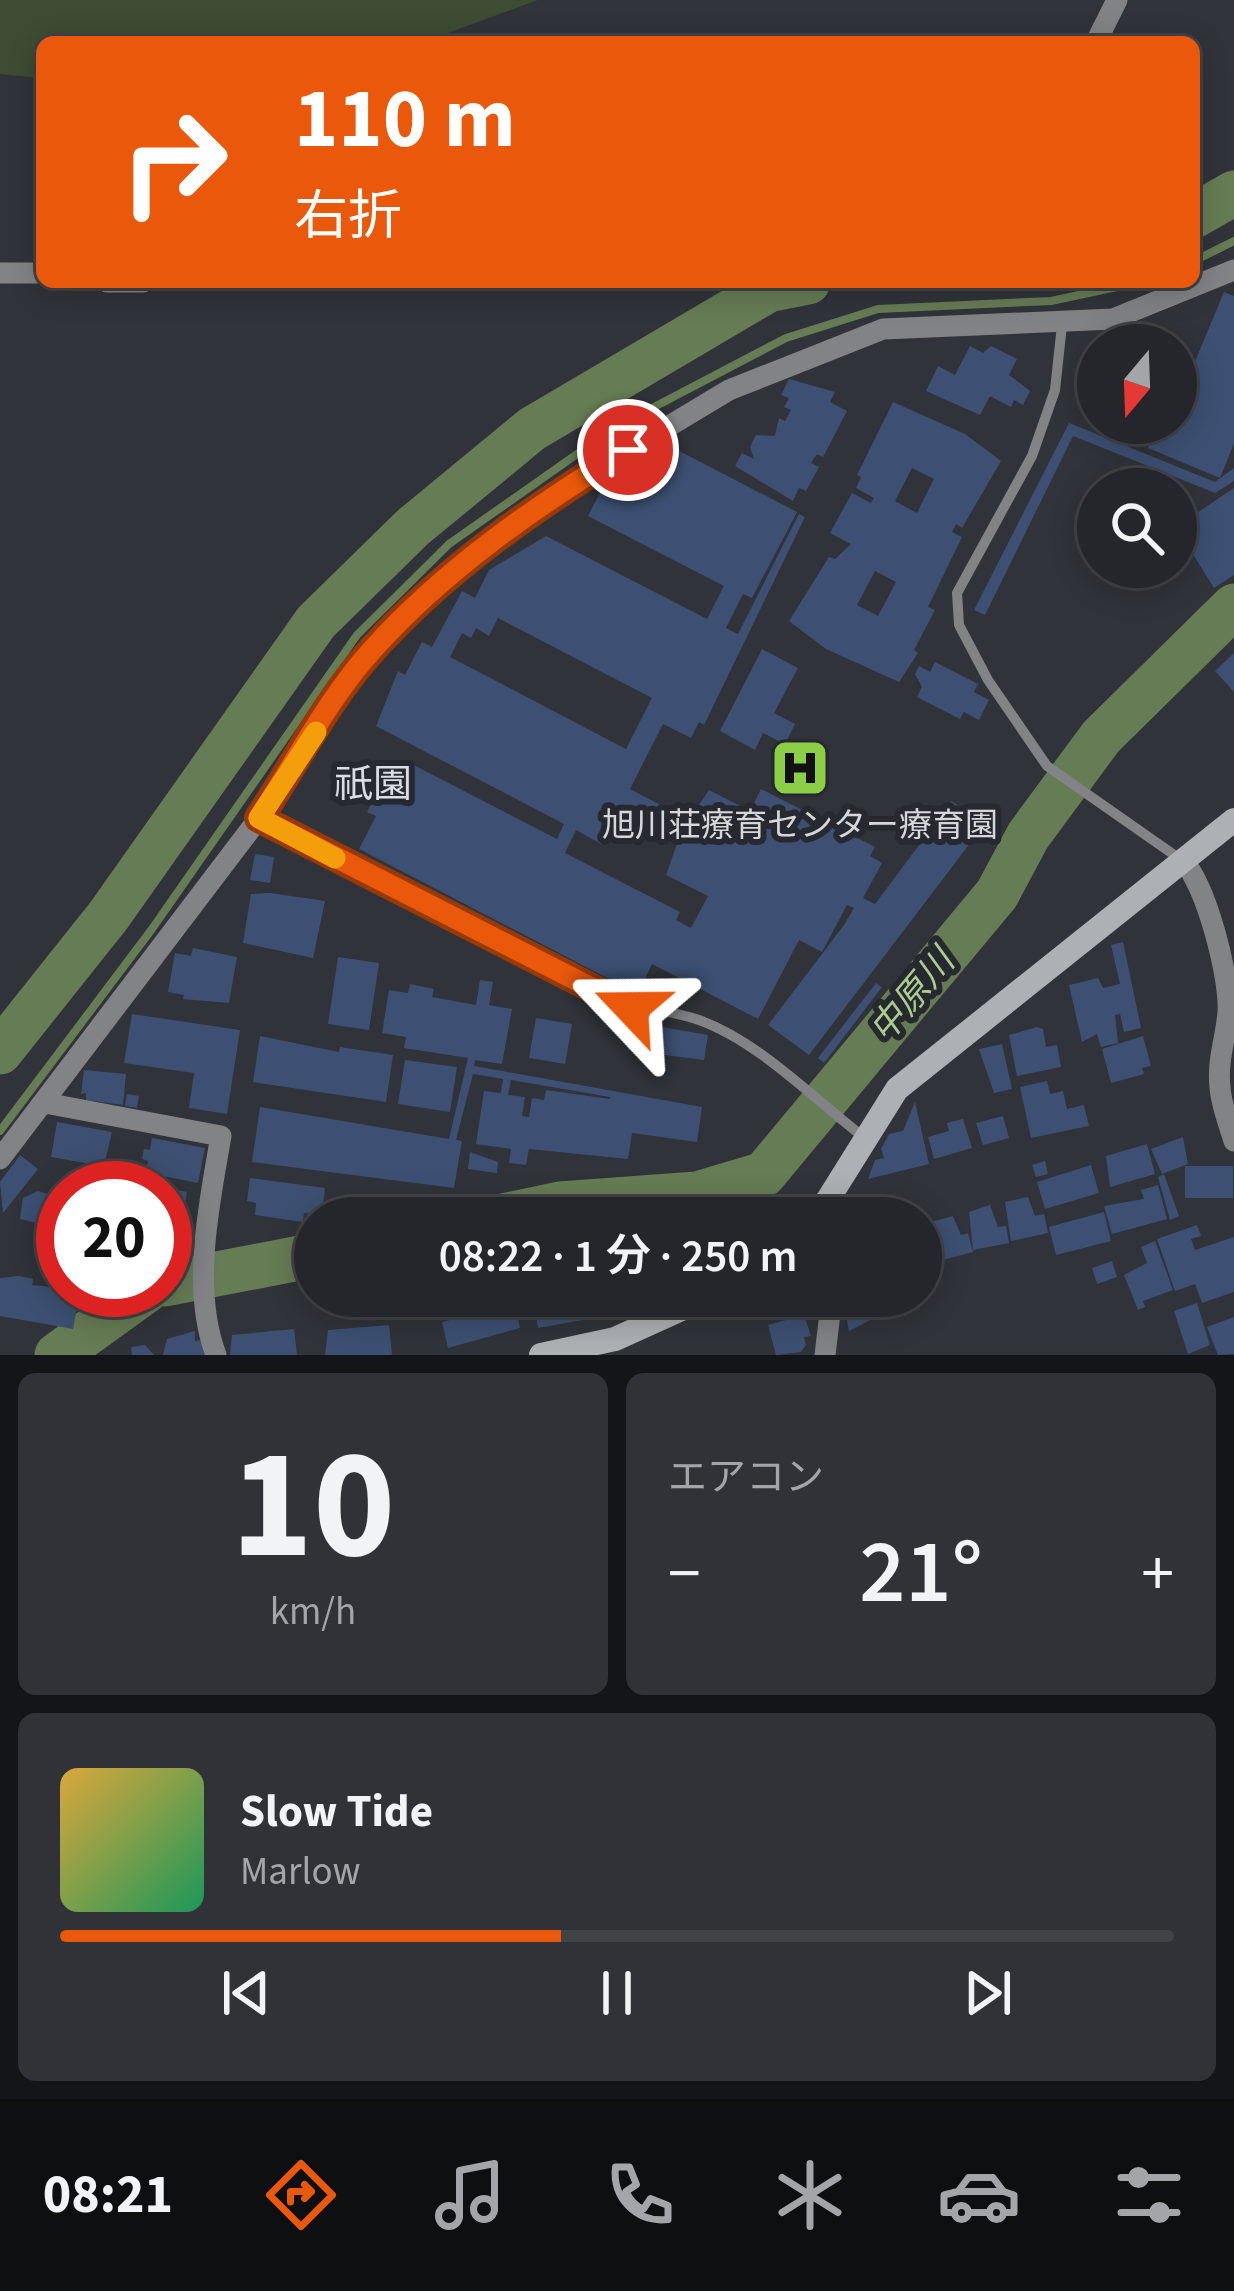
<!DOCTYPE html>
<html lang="ja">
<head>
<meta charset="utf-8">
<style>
  :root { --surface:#24262b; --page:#303237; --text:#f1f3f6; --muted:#a3a5a9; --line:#414347; --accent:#ea580c }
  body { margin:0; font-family:"Source Sans 3","Noto Sans JP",sans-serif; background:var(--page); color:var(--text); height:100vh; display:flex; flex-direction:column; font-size:45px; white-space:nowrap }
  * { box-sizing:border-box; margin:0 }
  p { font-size:39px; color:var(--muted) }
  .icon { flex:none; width:66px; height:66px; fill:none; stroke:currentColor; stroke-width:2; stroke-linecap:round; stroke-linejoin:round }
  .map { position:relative; height:1355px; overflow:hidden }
  .details { display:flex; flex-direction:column; gap:18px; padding:18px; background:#141518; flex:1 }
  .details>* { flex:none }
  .guide { position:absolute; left:36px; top:36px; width:1164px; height:252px; border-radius:18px; box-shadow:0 6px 30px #0003,0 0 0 3px var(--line); background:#ea580c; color:#fff; overflow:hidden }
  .needle { width:78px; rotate:199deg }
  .fabs { position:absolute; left:1077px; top:324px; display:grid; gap:24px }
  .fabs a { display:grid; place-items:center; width:120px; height:120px; border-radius:50%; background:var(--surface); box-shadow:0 6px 30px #0003,0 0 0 3px var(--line); font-size:60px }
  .speed { position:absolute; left:36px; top:1161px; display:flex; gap:24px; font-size:60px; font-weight:700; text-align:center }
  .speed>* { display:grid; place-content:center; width:156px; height:156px; border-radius:50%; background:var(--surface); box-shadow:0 6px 30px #0003,0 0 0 3px var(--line); line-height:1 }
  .speed .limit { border:18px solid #d22; background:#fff; color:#111 }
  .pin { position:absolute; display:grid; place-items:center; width:102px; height:102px; color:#fff; margin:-51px; border:6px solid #fff; border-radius:50%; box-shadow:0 3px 12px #0007 }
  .me { position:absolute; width:132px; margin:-66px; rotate:293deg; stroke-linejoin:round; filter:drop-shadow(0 0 9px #0008) }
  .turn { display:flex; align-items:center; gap:42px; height:252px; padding:0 60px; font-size:54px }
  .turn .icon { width:156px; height:156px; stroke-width:2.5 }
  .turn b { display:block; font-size:84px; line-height:102px }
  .big { font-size:90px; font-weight:600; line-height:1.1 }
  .details .tile { flex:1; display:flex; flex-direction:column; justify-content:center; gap:18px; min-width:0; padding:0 42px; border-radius:18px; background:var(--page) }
  .details .dial { align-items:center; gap:0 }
  .dial b { font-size:156px; line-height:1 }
  .song { display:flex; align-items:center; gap:36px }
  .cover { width:144px; height:144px; border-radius:18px; background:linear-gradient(135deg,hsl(40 70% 55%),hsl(150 70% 35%)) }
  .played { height:12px; border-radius:6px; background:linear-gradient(90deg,var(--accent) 45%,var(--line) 45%) }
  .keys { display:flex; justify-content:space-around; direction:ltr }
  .heat { display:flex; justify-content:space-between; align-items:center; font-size:66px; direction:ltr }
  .details .tiles { flex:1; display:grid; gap:18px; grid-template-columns:1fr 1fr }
  .tile:last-child { grid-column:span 2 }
  .trip { position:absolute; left:294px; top:1197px; width:648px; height:120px; border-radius:60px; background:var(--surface); box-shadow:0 6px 30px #0003,0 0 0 3px var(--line); font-weight:600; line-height:120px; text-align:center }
  .tabs { display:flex; height:192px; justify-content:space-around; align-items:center; background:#0e0f11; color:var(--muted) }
  .tabs .icon { width:84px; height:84px }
  .tabs .selected { color:var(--accent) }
  .tabs b { font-size:54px; color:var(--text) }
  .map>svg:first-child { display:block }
  .green { fill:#3e4c33 }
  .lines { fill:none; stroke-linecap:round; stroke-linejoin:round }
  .stream { stroke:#667c54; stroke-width:8 }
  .river { stroke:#667c54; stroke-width:45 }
  .building { fill:#3d5073; fill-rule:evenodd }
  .lane { stroke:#818386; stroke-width:10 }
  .street { stroke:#818386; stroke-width:21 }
  .secondary { stroke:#adb0b4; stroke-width:24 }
  .route-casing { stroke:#983908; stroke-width:30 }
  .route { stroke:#ea580c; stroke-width:21 }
  .slow { stroke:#f59e0b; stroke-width:21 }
  .labels { text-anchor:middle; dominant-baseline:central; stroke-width:12; stroke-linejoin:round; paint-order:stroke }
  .poi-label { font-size:33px; fill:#d5d7da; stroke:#26292f }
  .water-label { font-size:36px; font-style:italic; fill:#aacd8d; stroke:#26292f }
  .quarter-label { font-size:39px; fill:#d9dde4; stroke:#26292f }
</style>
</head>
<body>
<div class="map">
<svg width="1234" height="1355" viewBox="0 0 1234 1355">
  <rect width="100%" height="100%" fill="#303339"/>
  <path class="green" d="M0 0H538L423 42H42V78L0 74Z"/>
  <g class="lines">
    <path class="stream" d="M1194 261 1234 241
      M0 1131 152 929 357 635 449 544 614 428 786 338 878 309 1051 301 1140 282"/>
    <path class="river" d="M1194 216 1234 193
      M0 1052 109 915 316 622 413 527 532 429 768 290 808 282
      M493 1218 560 1204 697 1194 764 1174 997 894 1028 836 1101 737 1234 606
      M165 1284 315 1255
      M57 1355 147 1290"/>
  </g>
  <path class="building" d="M1224 292 1234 296V443L1220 478 1148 448 1159 423H1176V407Z
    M970 346 983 353 991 346 1017 359 1009 375 1030 391 1023 405 1014 400 1011 407 990 396 980 415 926 391 938 366 955 375Z
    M789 379 835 392 830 402 847 411 823 457 817 454 811 463 819 467 806 491 799 488 793 501 735 466 742 453 754 459 750 447 756 435 775 436 779 418 785 421 791 410 784 407 789 398 781 395Z
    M893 402 965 434 1001 461 962 528 956 524 952 532 962 537 928 607 935 610 914 650 918 653 899 682 826 649 789 621 829 557 835 559 851 544 830 533 852 493 871 503 874 498 856 488 861 477 857 475ZM912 468 934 479 917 513 895 501ZM875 571 896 582 878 616 857 605Z
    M1069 423 1215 482 1234 468V481L1215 493 1073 436 985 615 974 610Z
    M664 443 797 512 752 598 743 594 726 628 738 634 799 514 805 517 704 725 699 722 691 738 663 724 630 789 689 820 709 790 750 811 761 789 875 847 870 856 882 863 863 898 875 904 952 801 973 818 962 833 971 842 809 1055 768 1025 844 925 854 908 847 905 822 952 799 940 758 1019 652 964 638 994 359 849 376 816 367 812 386 774 395 778 404 760 557 839 564 824 376 726 398 671 405 675 422 642 432 647 462 591 475 598 489 570 546 536 707 619 724 586 588 516 607 479 611 481 631 464 651 468ZM498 618 652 698 626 749 450 657 462 633 471 638 476 628 489 636ZM618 810 678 841 666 875 708 896 691 928 676 920 680 912 565 853 576 830 601 844Z
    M1234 488V575L1214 588 1176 527Z
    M762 649 798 668 774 713 795 724 785 744 763 733 755 750 720 731Z
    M1234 653V692L1215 671Z
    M935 662 978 684 974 692 989 700 979 720 964 712 960 719 917 697 922 687 915 674 919 666 930 672Z
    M255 854 274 857 270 883 250 880Z
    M270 893 325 901 313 958 243 943 251 894Z
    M1123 942 1141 1028 1124 1032 1120 1014 1115 1015 1118 1043 1101 1047 1097 1034 1082 1042 1069 985 1098 978 1103 988 1120 984 1111 945Z
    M193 948 237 957 229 1003 183 999 184 995 168 992 175 953 191 956Z
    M338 957 379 963 369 1030 328 1024Z
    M480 980 493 982 489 1005 512 1009 502 1064 475 1060 474 1066 702 1107 697 1142 632 1133 628 1159 529 1149 526 1165 509 1163 511 1149 476 1144 484 1091 501 1093 503 1079 473 1074 456 1140 462 1141 454 1188 252 1162 260 1107 449 1139 468 1058 404 1048 406 1037 382 1033 389 990 408 993 410 984 434 989 432 997 476 1005ZM511 1080 610 1097V1099L546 1090 544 1100 532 1098 529 1117 522 1116 525 1097 508 1095Z
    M876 983 882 987 824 1063 818 1058Z
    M132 1014 240 1030 227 1114 189 1108 194 1073 124 1063Z
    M536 1018 572 1024 565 1064 529 1058Z
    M633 1022 708 1035 704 1060 628 1050Z
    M1037 1027 1043 1029 1046 1047 1057 1045 1061 1067 1017 1076 1009 1035Z
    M260 1036 339 1052 340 1047 393 1055 386 1102 253 1082Z
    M1143 1036 1151 1066 1142 1068 1144 1074 1111 1083 1102 1049Z
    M1002 1044 1012 1089 994 1093 979 1049Z
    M405 1060 457 1067 450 1112 398 1104Z
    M84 1070 126 1074 123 1105 86 1100V1093L81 1094Z
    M1047 1081 1050 1094 1063 1091 1067 1109 1084 1105 1089 1126 1031 1138 1020 1087Z
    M127 1094 139 1096 137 1108 125 1106Z
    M915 1102 929 1164 868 1179 875 1160 884 1158 881 1149 889 1134 903 1131Z
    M1003 1116 1009 1138 983 1145 976 1123Z
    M963 1119 972 1148 934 1159 928 1137 949 1131 947 1123Z
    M57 1122 112 1132 102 1175 144 1183 148 1161 142 1159 144 1149 150 1150 152 1138 205 1148 198 1183 153 1174 150 1188H80L83 1172 96 1174 97 1165 51 1157Z
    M1183 1137 1188 1164 1162 1174 1151 1149Z
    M1147 1144 1155 1174 1110 1187 1106 1156Z
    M470 1152 498 1162 497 1173 468 1169Z
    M20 1155 38 1169 3 1213 0 1182Z
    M1045 1161 1048 1174 1036 1177 1032 1165Z
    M1091 1165 1099 1193 1045 1209 1037 1182Z
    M1185 1166H1233V1198H1185Z
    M1164 1174 1179 1216 1170 1220 1158 1177Z
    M250 1178 325 1188 322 1215 304 1213 303 1222 255 1215 256 1203 247 1201Z
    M1158 1185 1167 1219 1112 1234 1104 1206 1144 1199 1141 1190Z
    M165 1187 187 1192 181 1227 165 1224Z
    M38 1191 63 1199V1229L20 1219 23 1198Z
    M1028 1197 1035 1216 1044 1214 1048 1233 1011 1241 1005 1202Z
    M361 1200H384L386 1211 361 1214Z
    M990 1205 998 1227 1006 1226 1009 1243 973 1250 969 1212Z
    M1104 1212 1111 1241 1056 1255 1049 1227Z
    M953 1216 961 1235 968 1233 973 1252 939 1261 931 1222Z
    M1197 1225 1201 1236 1191 1239 1195 1250 1234 1237V1292L1202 1303 1195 1284 1175 1291 1157 1239Z
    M1155 1241 1173 1290 1143 1301 1145 1307 1138 1310 1124 1275 1147 1263 1141 1247Z
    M931 1246 936 1263 921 1267V1249Z
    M1112 1261 1117 1277 1097 1284 1092 1268Z
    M19 1276 33 1279 32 1285 80 1290 73 1329 0 1316V1278Z
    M373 1296H440V1298L377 1312Z
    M538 1296H601L605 1316 538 1328 534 1301Z
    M865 1296H879L883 1310 870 1314Z
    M863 1301 872 1319 849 1331 845 1310Z
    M1197 1303 1210 1345 1188 1354 1174 1311Z
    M515 1304 520 1328 448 1348 442 1322Z
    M804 1315 811 1336 804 1337 806 1345 801 1352 776 1355 768 1325Z
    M1234 1317V1354L1218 1355 1207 1327Z
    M389 1325 392 1355H325L328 1330Z
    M294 1329 297 1355H230L232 1335Z
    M195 1331V1341L203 1340 205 1355H163L167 1339Z
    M145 1345 154 1355H132L131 1347Z"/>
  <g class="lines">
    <path class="lane" d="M1062 325 1055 390 1032 456 957 593 959 625 988 680 1047 766 1180 859
      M259 818 591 992C627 1007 664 1008 699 1020 760 1042 815 1100 866 1139"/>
    <path class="street" d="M1096 42 1117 0
      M0 273H42
      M107 282H143
      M1183 861C1206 885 1230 976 1228 1012 1226 1038 1217 1060 1220 1087 1221 1105 1229 1124 1234 1141
      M45 1103 221 1136C209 1205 191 1288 216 1355
      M0 1159 259 818 370 651 456 570 561 491 729 390 883 329 1113 319 1234 270
      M825 1355 832 1296"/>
    <path class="secondary" d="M808 1218 827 1201 897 1089 1234 820
      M541 1355 615 1339 710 1296"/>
  </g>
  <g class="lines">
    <g class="route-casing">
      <path id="route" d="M628 450C537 505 445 569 373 649 328 698 295 764 259 818L631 1008"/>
    </g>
    <use href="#route" class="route"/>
    <path class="slow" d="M316 732 259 818 335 858"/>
  </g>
  <defs>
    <g id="hospital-square" transform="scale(3)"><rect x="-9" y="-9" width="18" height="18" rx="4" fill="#8cce46" stroke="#26292f"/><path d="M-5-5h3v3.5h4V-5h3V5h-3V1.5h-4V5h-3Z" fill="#111"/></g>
  </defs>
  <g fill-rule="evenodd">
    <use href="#hospital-square" x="800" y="768"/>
  </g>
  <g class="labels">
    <g class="poi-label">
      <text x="800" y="825">旭川荘療育センター療育園</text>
    </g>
    <g class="water-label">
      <text transform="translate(912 996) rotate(-50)">中原川</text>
    </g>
    <g class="quarter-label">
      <text x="373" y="785">祇園</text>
    </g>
  </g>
</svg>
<div class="fabs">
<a><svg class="needle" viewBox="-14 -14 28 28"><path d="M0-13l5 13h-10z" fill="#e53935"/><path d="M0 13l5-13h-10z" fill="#a3a5a9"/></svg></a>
<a><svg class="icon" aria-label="search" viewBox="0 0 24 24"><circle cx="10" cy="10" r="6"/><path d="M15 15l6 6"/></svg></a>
</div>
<div class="speed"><div class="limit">20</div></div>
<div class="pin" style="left:628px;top:450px;background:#d93025"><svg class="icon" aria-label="arrive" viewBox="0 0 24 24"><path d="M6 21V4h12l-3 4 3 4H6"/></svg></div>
<svg class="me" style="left:631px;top:1008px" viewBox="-20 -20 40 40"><path d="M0-17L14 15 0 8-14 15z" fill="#ea580c" stroke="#fff" stroke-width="4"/></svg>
<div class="trip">08:22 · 1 分 · 250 m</div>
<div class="guide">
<div class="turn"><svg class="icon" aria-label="right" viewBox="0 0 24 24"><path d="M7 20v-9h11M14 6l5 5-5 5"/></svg><div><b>110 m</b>右折</div></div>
</div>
</div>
<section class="details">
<div class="tiles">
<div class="tile dial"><b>10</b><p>km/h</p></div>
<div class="tile"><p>エアコン</p>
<div class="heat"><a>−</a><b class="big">21°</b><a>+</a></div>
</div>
<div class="tile">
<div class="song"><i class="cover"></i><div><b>Slow Tide</b><p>Marlow</p></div></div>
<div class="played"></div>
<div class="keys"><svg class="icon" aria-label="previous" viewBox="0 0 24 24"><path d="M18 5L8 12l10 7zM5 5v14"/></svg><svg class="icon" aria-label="pause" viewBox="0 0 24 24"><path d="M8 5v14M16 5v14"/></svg><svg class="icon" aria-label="next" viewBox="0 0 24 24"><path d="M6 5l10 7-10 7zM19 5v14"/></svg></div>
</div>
</div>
</section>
<nav class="tabs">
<b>08:21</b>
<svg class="icon selected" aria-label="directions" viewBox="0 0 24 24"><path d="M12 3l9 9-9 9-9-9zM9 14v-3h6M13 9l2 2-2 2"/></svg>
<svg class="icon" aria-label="music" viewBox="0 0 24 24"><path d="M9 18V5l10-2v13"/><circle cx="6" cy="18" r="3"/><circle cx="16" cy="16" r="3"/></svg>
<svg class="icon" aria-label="phone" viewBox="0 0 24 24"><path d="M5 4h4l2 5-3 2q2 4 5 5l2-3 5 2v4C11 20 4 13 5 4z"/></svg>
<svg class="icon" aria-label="climate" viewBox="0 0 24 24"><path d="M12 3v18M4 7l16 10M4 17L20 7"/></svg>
<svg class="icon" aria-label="car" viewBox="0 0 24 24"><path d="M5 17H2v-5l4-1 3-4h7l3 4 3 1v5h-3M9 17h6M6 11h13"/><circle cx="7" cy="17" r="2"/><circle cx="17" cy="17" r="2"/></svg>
<svg class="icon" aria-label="filters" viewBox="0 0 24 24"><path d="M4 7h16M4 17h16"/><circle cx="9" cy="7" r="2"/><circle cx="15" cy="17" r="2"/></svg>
</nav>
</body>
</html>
